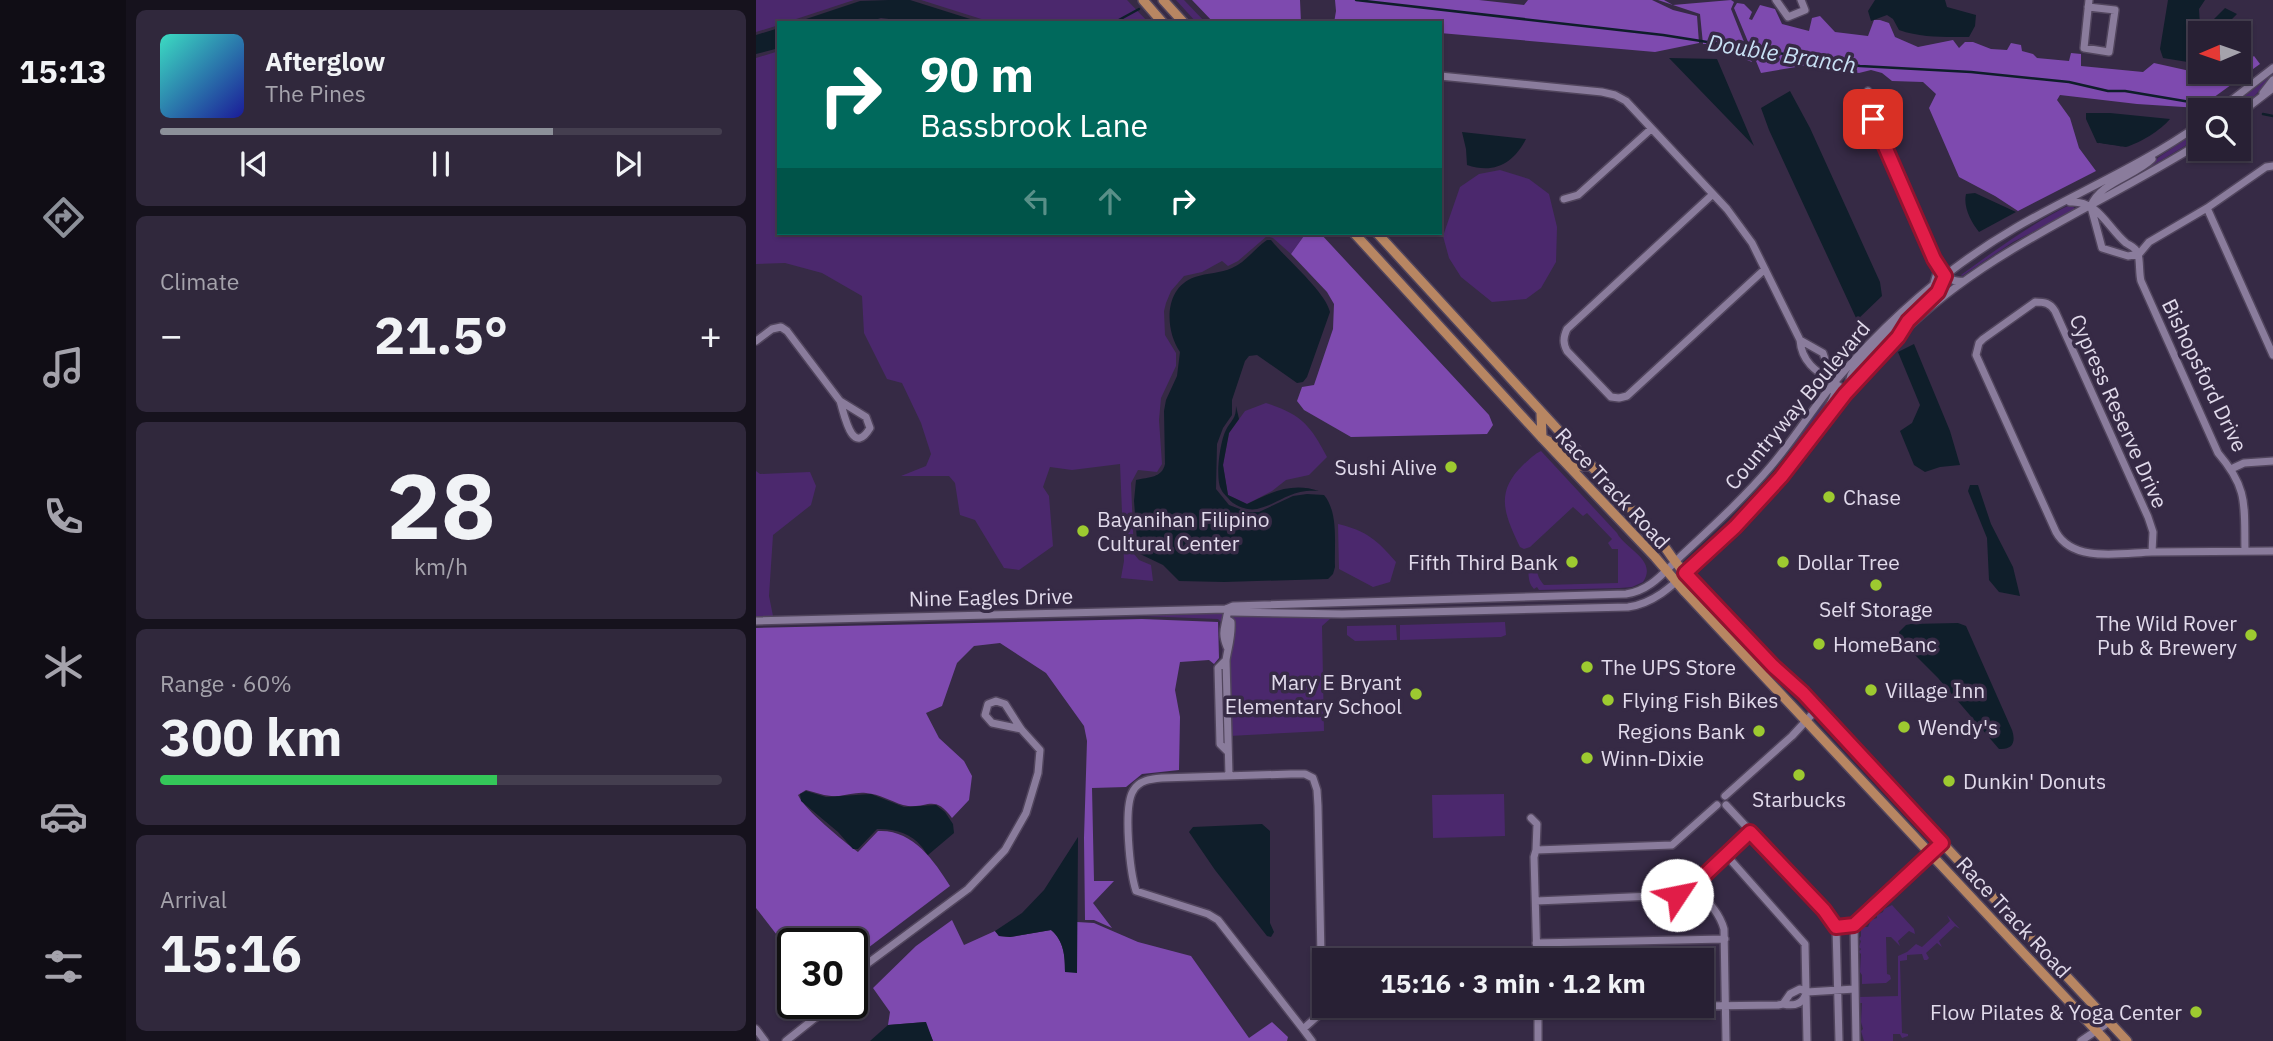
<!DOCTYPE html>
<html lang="en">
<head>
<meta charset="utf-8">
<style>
  :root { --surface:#282034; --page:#30283c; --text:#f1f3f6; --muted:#a5a3ac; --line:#443e4f; --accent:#8c9099 }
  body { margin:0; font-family:"IBM Plex Sans",sans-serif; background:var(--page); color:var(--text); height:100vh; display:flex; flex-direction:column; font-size:26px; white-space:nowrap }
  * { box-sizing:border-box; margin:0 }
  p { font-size:23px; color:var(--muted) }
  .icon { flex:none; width:38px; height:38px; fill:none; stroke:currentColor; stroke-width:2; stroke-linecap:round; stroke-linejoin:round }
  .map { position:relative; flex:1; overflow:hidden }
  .details { display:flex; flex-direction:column; gap:10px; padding:10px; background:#16121d; width:630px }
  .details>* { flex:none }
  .banner { position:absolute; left:21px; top:21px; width:665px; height:214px; border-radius:0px; box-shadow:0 2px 5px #0004,0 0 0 2px var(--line); background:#00695c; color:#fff; overflow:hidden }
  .needle { width:46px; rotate:268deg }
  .buttons { position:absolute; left:1432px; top:21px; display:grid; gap:14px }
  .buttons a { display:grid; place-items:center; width:63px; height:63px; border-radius:0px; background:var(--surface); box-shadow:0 2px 5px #0004,0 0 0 2px var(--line); font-size:35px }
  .speed { position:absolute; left:21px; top:928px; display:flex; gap:14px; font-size:35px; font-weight:700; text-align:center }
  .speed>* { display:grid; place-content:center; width:91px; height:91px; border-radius:50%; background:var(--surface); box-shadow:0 2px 5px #0004,0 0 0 2px var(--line); line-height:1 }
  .speed .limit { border:4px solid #111; border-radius:10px; background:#fff; color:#111 }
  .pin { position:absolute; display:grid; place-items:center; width:60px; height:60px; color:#fff; margin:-30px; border-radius:14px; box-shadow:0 4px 10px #0006 }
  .me { position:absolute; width:77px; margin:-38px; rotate:56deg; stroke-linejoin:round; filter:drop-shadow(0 0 5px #0008) }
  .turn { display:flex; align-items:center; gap:24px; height:147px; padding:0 28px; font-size:32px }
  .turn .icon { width:91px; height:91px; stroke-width:2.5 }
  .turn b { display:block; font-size:49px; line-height:60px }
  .lanes { display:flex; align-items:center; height:66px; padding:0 28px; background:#0003; justify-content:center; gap:35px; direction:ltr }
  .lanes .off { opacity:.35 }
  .big { font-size:52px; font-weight:700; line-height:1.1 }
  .details .card { flex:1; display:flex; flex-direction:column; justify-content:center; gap:10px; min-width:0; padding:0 24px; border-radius:10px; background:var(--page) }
  .details .dial { align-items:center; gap:0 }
  .dial b { font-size:91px; line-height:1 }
  .song { display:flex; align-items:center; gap:21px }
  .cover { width:84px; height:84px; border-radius:10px; background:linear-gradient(135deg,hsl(170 70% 55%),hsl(240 70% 35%)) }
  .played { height:7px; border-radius:4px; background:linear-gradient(90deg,var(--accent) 70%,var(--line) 70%) }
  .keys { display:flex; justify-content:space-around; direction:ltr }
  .heat { display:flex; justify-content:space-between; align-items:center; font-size:38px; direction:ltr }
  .charge { height:10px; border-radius:5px; background:linear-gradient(90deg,#34c759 60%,var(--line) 0) }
  .trip { position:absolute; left:556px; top:948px; width:402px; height:70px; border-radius:0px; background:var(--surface); box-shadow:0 2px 5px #0004,0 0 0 2px var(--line); font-weight:700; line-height:70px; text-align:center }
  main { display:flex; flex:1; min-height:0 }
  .tabs { display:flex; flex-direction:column; width:126px; justify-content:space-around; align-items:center; background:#100d15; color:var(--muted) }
  .tabs .icon { width:49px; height:49px }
  .tabs .active { color:var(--accent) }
  .tabs b { font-size:32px; color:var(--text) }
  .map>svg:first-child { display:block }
  .green { fill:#4b286d }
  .forest { fill:#7e4aaf }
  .water { fill:#0f1e2a }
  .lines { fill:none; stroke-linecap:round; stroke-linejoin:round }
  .stream { stroke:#0f1e2a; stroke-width:2.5 }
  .minor-casing { stroke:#51455d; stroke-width:10 }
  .major-casing { stroke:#51455d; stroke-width:12 }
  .minor { stroke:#8a7c9c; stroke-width:7 }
  .major { stroke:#b88662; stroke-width:9 }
  .route-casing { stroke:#92132f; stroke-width:18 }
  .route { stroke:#e11d48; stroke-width:12 }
  .poi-dot { fill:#9dca30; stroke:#362a45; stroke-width:2.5 }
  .labels { text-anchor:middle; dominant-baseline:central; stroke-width:7; stroke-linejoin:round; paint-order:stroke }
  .street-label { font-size:21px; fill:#e1daeb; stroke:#362a45 }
  .poi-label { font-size:21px; fill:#e1daeb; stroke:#362a45; text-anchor:start }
  .water-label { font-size:23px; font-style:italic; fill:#c7dff3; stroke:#362a45 }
</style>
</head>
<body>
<main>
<nav class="tabs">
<b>15:13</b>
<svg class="icon active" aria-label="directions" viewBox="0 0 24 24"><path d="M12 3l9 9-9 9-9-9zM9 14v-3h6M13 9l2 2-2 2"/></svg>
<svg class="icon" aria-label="music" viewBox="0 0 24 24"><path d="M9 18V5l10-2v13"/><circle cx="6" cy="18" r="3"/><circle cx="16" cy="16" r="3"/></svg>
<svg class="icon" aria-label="phone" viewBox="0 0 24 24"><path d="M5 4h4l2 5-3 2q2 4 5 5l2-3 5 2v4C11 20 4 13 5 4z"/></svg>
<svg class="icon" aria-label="climate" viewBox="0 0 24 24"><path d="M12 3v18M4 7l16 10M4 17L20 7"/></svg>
<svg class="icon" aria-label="car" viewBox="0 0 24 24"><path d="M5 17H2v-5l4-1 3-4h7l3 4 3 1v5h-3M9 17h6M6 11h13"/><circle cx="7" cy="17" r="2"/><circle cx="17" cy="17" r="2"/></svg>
<svg class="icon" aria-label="filters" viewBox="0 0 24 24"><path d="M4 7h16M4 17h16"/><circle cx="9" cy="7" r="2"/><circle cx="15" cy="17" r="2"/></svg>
</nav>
<section class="details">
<div class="card">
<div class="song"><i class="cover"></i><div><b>Afterglow</b><p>The Pines</p></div></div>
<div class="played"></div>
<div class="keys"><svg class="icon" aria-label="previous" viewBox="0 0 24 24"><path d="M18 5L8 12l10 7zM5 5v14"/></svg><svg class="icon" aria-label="pause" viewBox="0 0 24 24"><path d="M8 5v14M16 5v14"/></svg><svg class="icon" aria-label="next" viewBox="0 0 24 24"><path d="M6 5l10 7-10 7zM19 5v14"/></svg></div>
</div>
<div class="card"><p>Climate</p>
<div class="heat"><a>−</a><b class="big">21.5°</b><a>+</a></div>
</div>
<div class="card dial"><b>28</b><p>km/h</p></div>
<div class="card"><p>Range · 60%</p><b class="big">300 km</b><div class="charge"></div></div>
<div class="card"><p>Arrival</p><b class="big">15:16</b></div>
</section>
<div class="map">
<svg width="1517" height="1041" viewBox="0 0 1517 1041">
  <rect width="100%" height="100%" fill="#362a45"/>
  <path class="green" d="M0 0H98L28 23H23V25L0 32Z
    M165 0H371L393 23H370L366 19 343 23H238Z
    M420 0H428L450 23H441Z
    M23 51V233H550L535 254 517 238 511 236 482 261 472 266 466 261 446 272 428 276 415 291 410 303 408 311 409 335 420 353V366L405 398 403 420 406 464 401 472 382 470 375 483 378 554 383 560 395 565 397 581 365 578 368 561 364 464 316 470 294 467 287 487 293 496 297 546 263 570 248 568 219 520 204 515 199 483 193 476H145L170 466 175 454 165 423 146 383 131 379 108 333 106 296 66 273 29 263 0 264V58Z
    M1517 74V77C1502 89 1492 110 1471 110Z
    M1444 130V137L1352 192 1351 190 1390 169 1403 157Z
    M744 170 773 179 793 194 801 227 800 262 785 288 770 299 736 302 705 277 693 258 687 236 704 187 723 174Z
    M1316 204 1319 210 1257 242 1206 276 1205 275C1241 249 1276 223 1316 204Z
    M1175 293 1176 295 1152 315 1102 372 1100 371 1151 313Z
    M1071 399 1073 400 1036 450 1029 465 1023 473 976 523 937 557 1004 492 1027 465 1037 446Z
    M510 403C546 415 554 425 571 457L553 475 530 480 516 491 491 504 472 495 467 465 473 433 489 411Z
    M785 451 861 533C869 549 902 560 887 582L876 587 864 588 783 590 781 587 778 589C770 581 774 571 771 561L781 555 784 560C780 571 780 575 788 585L862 583V549H856L852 543 856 539 831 513 827 516 817 507 774 547 768 549 764 547C749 515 738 493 767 465 773 460 778 454 785 451Z
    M0 471 4 474 54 472 60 486 55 505 17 535 13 596 17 616 0 617Z
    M582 524C611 531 621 540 640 562L634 582 617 587 583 569Z
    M467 613 476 615 575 618 566 626 568 731 473 736 474 658H467L465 622 462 619 386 616 99 623Z
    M749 622 750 635 745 637 644 640V625Z
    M640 625 641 640 599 641 591 635V626Z
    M748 794 749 836 677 838 676 795Z
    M1136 905 1158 929 1159 934 1153 931 1142 941 1144 946 1135 937H1130L1131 974 1134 975 1135 979 1130 983 1106 984V975L1104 972 1105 954 1103 952 1105 949 1103 947 1105 941 1103 939 1105 936V927H1112L1115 920 1121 918V915L1127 912 1128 909Z
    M1191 915 1204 929 1199 926 1183 941 1186 947 1181 943 1170 953 1173 958 1171 960H1168L1166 954 1151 955V960L1144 961 1146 1033 1152 1034V1036L1146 1038 1144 1034H1137V1041H1108L1105 1031 1107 1029 1105 1022 1106 1003H1102L1103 997 1142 996V956L1151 952 1160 944 1166 947 1194 921Z"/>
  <path class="forest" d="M436 0H544L545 23H458Z
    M579 0H723L768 5 772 0H896L917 10 941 16 943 43 899 52 684 33V23H578L580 11Z
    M902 0H908L917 5 975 0 978 2 975 9 996 62 986 58 972 44H947L944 14Z
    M981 3 988 4 996 12 993 19 996 20 1004 5 1019 9 1026 24 1053 31 1056 18 1064 16 1079 32 1112 36 1118 20H1124L1133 23 1139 37 1162 47 1197 40 1203 48 1209 42H1217L1235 49 1251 50 1255 43 1265 45 1266 51 1277 54 1281 58 1313 61 1315 53 1325 54V66L1387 72 1398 63 1434 71 1471 74 1475 72H1482V67L1498 56 1504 64 1443 108 1381 104 1304 95 1301 100 1314 118 1323 148 1340 171 1262 211 1239 196 1203 177 1173 108 1180 94 1167 82 1136 81 1126 73 1115 70 1103 73 1052 65 1005 73 978 8Z
    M550 233H564L733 415 737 425 731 434 595 437 548 410 541 401 546 387 558 385 577 329 578 304 571 292 535 254Z
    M386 619 462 622 463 658 458 664 453 660 424 662 419 690 424 717 423 770 386 774 370 787 336 788 338 881H358L337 903 356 928 338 920H329L328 838 331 741 328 726 290 673 244 643 218 646 201 663 186 706 170 713 183 738 208 761 216 776 213 800 196 818C177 792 171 811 147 805 134 801 124 794 110 793 100 792 92 795 83 796 71 797 61 793 50 790L42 795C49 810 87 841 102 852L122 831C156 829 178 860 194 886L96 960V943H37V963L24 939 0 908V628Z
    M196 920 208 945 239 931 243 936 254 937 295 930C308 941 309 956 309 971L321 972V922L338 923 382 942 435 956 493 1038 516 1022 532 1037 531 1041H177L169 1022 132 1025 134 1012 117 988 160 946Z"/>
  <path class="water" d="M133 0H154L227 23H164L125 18 109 23H38L104 1Z
    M1119 0H1189L1191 7 1220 15 1219 26 1213 37C1189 37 1166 38 1143 30L1137 19 1131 15 1115 21 1112 11Z
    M1412 0H1449L1443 9 1444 26 1449 33H1444V64L1407 58 1404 49Z
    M1469 8 1481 14 1470 25 1464 21 1457 20Z
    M23 28V48L0 54V35Z
    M913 58 961 59 998 146Z
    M1034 91 1054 128 1124 282 1126 296 1101 320 1013 130 1005 108Z
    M1330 113H1354L1414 119C1405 130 1384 143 1370 147 1367 147 1346 143 1341 143L1330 119Z
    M706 132 770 139C757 164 738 174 711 165L710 149Z
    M1219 193 1260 212 1223 232C1215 222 1207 207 1210 194Z
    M511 240H515C530 259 569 291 574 312L551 377 547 382 541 383 501 355 493 356 489 361 476 400V415L467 428 461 444 460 489 473 505 492 512H503L537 496 551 494 568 495C583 513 578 545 579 567L577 574 572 579 468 582 423 581 407 565 382 553 378 501 380 480C393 477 406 478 409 464L408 411 410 400 421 376 424 352C409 330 407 288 439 277 451 273 465 273 476 268 490 262 499 248 511 240Z
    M1158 344 1194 431 1204 465 1184 467 1169 472 1158 465 1144 431 1156 423 1164 405 1142 352Z
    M480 406 483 419 473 433 467 465 472 495 491 504C515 492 536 482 563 491 533 489 526 503 501 509 491 511 478 506 472 498 469 495 466 492 465 489 459 478 464 441 470 430 476 419 480 419 480 406Z
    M1214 485H1222L1235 524 1257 567 1264 596 1243 592 1233 580 1231 538 1212 491Z
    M1202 623 1210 626 1256 730C1260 742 1257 750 1243 749L1182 678 1145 641 1143 632 1150 625 1155 624Z
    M50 791 70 797 115 794 148 807 180 805 189 812 197 824 198 833 172 855C169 852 168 849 165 846 156 833 135 828 121 829L102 849H97L82 832 45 801 44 794Z
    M506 824 514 831V923L518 932 515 937 511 936 459 870 433 832 437 827Z
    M322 837 321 973 309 972C309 956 308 941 295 930L254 937 243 936 239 931 266 913 288 890Z
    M170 1022 177 1041H114L132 1025Z"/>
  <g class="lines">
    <path class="stream" d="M600 0 907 35 1104 66 1215 72 1313 82 1352 91H1369L1452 105
      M333 23 361 21 383 9
      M1507 114 1517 116"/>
    <g class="minor-casing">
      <path id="minor" d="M1020 0 1032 17 1049 10 1045 0
        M1332 7 1359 10 1353 52 1328 48 1333 0
        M684 76 846 92 859 95 870 101 971 209 996 243 1044 340C1046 369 1071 376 1091 392
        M1112 91 1117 119 1178 259 1181 273 1178 283
        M1507 93 1517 80
        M1463 110 1517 68
        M1482 115 1517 88
        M957 194 811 329C807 338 807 343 811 351L855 397 863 398 871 396 1009 269
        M808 199 822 195 895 129
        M1314 202C1342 200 1351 227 1370 243 1374 246 1380 247 1382 254 1384 259 1383 274 1385 281L1462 453C1493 489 1488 506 1489 551
        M1335 206C1343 183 1379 176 1396 159
        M1335 207 1346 248 1372 256 1383 254 1393 242 1451 208 1510 167 1517 166
        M1451 208 1517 355
        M1180 263C1188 274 1193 283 1208 281
        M1279 302C1289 302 1294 303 1299 311L1392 517 1397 532 1396 552C1365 553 1317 563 1300 532L1220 355 1223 343 1227 339Z
        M1147 327C1160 309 1185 299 1189 276
        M1044 340 1067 353 1076 380
        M0 341 16 329 25 327 31 331 84 401 110 417 114 428C96 458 88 413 84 401
        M1091 391 1095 375 1098 370 1140 322
        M1036 459C1046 437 1084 405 1079 382
        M1475 469 1488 463 1517 461
        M1396 552 1517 551
        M470 609 476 612 586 614 872 607C901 603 921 581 942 562 974 532 1006 501 1034 467 1054 442 1071 415 1092 391 1109 371 1127 352 1146 333 1231 249 1344 206 1444 143
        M471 615C469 628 465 632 471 647
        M471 619 475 622C476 636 472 647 470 660L473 776
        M0 621 470 609 477 606 870 594C894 591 908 572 925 556 956 527 987 499 1015 466 1039 438 1058 406 1082 378 1133 319 1192 267 1259 228 1321 192 1385 166 1444 124
        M470 660 462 668 464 744 472 752
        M969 796 1036 736 1061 709
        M970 805 1068 910 1080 927 1098 925
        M775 818 781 824 780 850
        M971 856 1049 944 1051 1041
        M937 886C950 900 963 911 968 929L970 1041
        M780 901 921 895 937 886 994 832
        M1098 925 1186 843
        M1098 925 1100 1041
        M1080 927 1083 1041
        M780 943 969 939
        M781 961 778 857 780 850 916 845 961 805
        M96 975 212 889 249 850 270 813 282 773 284 750 265 729 249 704 240 701 232 704 229 715 236 723 265 729
        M1027 1004C1037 1006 1045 1005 1049 996
        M947 1006 1022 1005 1027 1004 1034 994 1044 989 1051 992 1099 989
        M782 1007V1041
        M782 1011 937 1006
        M0 1029 9 1041
        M547 1029 564 1014 566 1008 562 806 561 790 557 778 549 774H535L406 778C395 779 383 780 377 791 367 808 374 872 380 891L452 914 462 920 547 1029 556 1041
        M30 1041 64 1014 73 1003
        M1325 1041 1353 1022"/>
    </g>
    <g class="major-casing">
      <path id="major" d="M387 0 407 23
        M407 0 428 23
        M598 233 786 438 899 557 929 592 1350 1041
        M621 233 906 543C947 605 1010 655 1061 709L1371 1041
        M785 413 786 438 801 445 824 466H836"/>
    </g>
    <use href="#minor" class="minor"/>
    <use href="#major" class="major"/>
  </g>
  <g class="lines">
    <g class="route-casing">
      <path id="route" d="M921 895 937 886 994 832 1068 910 1080 927 1098 925 1186 843 1047 693 1017 666 929 573 979 527 1025 477 1089 394 1142 337 1152 321 1182 292 1189 276 1178 259 1117 119"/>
    </g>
    <use href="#route" class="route"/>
  </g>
  <g class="poi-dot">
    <circle cx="695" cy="467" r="7"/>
    <circle cx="1073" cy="497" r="7"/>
    <circle cx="327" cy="531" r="7"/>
    <circle cx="816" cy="562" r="7"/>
    <circle cx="1027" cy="562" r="7"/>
    <circle cx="1120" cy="585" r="7"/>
    <circle cx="1495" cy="635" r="7"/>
    <circle cx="1063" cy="644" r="7"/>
    <circle cx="831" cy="667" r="7"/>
    <circle cx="1115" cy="690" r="7"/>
    <circle cx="660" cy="694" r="7"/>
    <circle cx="852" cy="700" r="7"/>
    <circle cx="1148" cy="727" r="7"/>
    <circle cx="1003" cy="731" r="7"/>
    <circle cx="831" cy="758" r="7"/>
    <circle cx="1043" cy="775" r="7"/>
    <circle cx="1193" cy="781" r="7"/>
    <circle cx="1440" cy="1012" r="7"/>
  </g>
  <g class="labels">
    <g class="street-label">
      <text transform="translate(1449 375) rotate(64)">Bishopsford Drive</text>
      <text transform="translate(1041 405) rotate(-50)">Countryway Boulevard</text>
      <text transform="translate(1363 411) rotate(66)">Cypress Reserve Drive</text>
      <text transform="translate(857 488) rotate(47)">Race Track Road</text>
      <text transform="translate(235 597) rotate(-1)">Nine Eagles Drive</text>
      <text transform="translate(1258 917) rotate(47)">Race Track Road</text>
    </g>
    <g class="poi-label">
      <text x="681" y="467" text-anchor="end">Sushi Alive</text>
      <text x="1087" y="497">Chase</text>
      <text x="341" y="519">Bayanihan Filipino<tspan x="341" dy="24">Cultural Center</tspan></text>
      <text x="802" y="562" text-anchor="end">Fifth Third Bank</text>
      <text x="1041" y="562">Dollar Tree</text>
      <text x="1120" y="609" text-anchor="middle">Self Storage</text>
      <text x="1481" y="623" text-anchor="end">The Wild Rover<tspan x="1481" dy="24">Pub &amp; Brewery</tspan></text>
      <text x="1077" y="644">HomeBanc</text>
      <text x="845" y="667">The UPS Store</text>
      <text x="646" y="682" text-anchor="end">Mary E Bryant<tspan x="646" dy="24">Elementary School</tspan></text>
      <text x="1129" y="690">Village Inn</text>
      <text x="866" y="700">Flying Fish Bikes</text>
      <text x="1162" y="727">Wendy's</text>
      <text x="989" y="731" text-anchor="end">Regions Bank</text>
      <text x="845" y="758">Winn-Dixie</text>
      <text x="1207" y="781">Dunkin' Donuts</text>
      <text x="1043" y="799" text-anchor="middle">Starbucks</text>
      <text x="1426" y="1012" text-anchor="end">Flow Pilates &amp; Yoga Center</text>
    </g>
    <g class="water-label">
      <text transform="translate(1026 53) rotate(9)">Double Branch</text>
    </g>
  </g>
</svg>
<div class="buttons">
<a><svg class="needle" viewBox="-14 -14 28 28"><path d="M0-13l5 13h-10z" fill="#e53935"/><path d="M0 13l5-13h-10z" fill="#a5a3ac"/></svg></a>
<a><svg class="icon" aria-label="search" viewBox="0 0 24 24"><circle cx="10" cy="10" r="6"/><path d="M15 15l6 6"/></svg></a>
</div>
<div class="speed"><div class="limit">30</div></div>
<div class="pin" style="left:1117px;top:119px;background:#d93025"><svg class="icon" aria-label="arrive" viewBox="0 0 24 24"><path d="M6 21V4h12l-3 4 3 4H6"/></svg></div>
<svg class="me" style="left:921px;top:895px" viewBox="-20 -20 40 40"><circle r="19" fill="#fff"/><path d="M0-13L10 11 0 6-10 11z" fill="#e11d48"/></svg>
<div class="trip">15:16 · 3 min · 1.2 km</div>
<div class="banner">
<div class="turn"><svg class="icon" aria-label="right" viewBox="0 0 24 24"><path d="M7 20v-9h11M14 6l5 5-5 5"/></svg><div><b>90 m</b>Bassbrook Lane</div></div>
<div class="lanes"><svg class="icon off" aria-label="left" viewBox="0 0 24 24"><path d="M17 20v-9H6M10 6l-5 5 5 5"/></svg><svg class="icon off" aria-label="ahead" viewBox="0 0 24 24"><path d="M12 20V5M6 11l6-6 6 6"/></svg><svg class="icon" aria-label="right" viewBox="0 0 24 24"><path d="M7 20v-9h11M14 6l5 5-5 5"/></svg></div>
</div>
</div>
</main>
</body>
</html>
